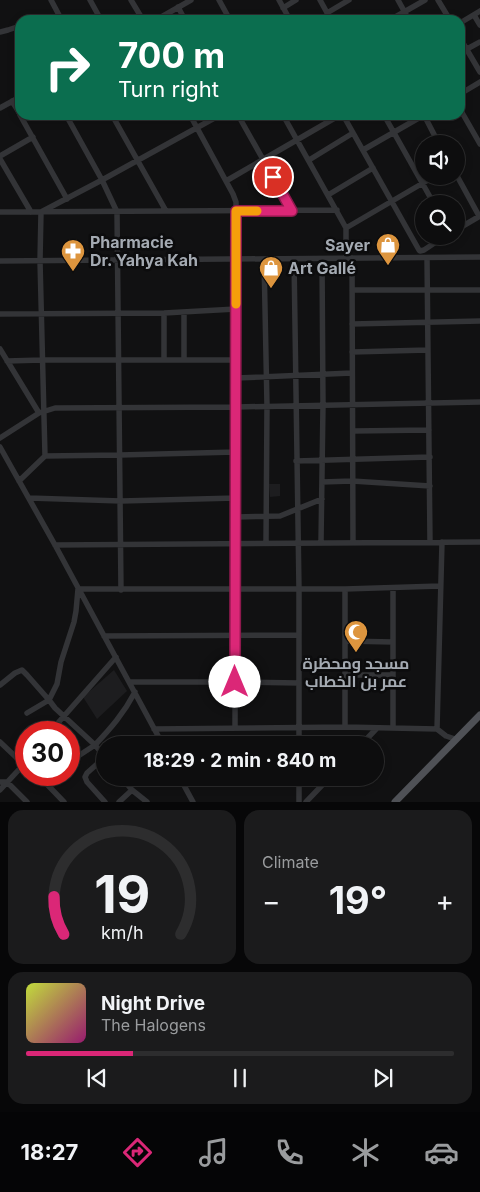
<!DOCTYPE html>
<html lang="en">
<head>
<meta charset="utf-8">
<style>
  :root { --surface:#0d0d0e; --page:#1b1b1c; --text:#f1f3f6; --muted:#9a9c9e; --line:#2d2d2e; --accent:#db2777 }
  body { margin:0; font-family:Inter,Cairo,sans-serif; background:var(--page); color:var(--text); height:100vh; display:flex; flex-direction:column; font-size:19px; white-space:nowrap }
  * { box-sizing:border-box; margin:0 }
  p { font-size:16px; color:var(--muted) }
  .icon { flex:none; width:28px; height:28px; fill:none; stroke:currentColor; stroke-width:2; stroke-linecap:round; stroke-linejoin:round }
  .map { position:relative; height:802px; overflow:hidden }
  .panel { display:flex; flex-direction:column; gap:8px; padding:8px; background:#070708; flex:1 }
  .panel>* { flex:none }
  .top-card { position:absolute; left:15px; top:15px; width:450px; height:105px; border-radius:15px; box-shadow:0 2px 8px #0003,0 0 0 1px var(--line); background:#0b6e4f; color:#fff; overflow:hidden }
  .controls { position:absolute; left:415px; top:135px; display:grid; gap:10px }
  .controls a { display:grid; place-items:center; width:50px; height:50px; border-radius:50%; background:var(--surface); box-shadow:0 2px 8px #0003,0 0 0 1px var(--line); font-size:25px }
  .speed { position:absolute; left:15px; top:721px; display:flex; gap:10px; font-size:25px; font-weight:700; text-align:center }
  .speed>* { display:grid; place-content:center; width:65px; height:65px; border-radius:50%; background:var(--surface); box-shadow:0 2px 8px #0003,0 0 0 1px var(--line); line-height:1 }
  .speed .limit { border:8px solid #d22; background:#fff; color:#111 }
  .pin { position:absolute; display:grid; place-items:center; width:42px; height:42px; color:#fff; margin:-21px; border:2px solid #fff; border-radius:50%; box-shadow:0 1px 5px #0007 }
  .me { position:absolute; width:55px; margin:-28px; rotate:0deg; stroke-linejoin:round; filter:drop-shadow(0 0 4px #0008) }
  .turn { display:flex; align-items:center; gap:18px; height:105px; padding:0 20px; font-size:22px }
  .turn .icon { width:65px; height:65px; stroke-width:2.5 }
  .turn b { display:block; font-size:35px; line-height:42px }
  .big { font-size:38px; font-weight:700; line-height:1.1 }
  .panel .tile { flex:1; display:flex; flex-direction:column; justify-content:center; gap:8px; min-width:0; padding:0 18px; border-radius:15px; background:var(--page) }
  .panel .dial { align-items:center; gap:0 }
  .dial svg { height:130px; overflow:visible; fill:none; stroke:var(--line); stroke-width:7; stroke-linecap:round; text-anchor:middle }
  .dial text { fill:var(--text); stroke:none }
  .song { display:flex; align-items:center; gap:15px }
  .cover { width:60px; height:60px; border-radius:8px; background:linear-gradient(135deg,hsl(70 70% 55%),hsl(320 70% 35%)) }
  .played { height:5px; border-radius:2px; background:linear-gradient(90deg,var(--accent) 25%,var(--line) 25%) }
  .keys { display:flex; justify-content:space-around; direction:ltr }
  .heat { display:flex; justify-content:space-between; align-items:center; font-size:28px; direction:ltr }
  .panel .tiles { flex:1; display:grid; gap:8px; grid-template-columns:1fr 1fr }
  .tile:last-child { grid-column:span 2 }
  .trip { position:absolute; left:96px; top:736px; width:288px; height:50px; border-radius:25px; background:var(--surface); box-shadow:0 2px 8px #0003,0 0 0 1px var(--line); font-weight:700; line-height:50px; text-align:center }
  .dock { display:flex; height:80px; justify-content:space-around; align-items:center; background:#050506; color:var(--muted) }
  .dock .icon { width:35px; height:35px }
  .dock .active { color:var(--accent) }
  .dock b { font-size:22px; color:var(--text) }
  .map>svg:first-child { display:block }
  .built { fill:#1d1d1f }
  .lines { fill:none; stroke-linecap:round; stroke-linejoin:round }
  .minor { stroke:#333437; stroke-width:5.5 }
  .major { stroke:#4f5156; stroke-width:7 }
  .route-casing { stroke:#8e194d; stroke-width:12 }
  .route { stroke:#db2777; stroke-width:9 }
  .slow { stroke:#f59e0b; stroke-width:9 }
  .labels { text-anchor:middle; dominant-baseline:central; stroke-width:5; stroke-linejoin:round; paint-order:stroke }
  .poi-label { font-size:16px; font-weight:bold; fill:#a4aab2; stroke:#0c0c0d; text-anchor:start }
</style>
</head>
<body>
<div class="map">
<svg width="480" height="802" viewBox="0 0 480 802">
  <rect width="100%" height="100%" fill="#111112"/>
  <path class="built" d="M269 484H280V496L270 497Z
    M114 670 127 691 97 719 83 697Z"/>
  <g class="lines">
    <path class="minor" d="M51 0 59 15
      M90 0 101 20
      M131 0 143 20
      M219 0 230 20
      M279 0 290 20
      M320 0 331 20
      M398 0 409 20
      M438 0 450 20
      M178 7 185 20
      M283 8 296 0
      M327 13 349 0
      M474 15 480 25
      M156 20 191 0
      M390 20 425 0
      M460 23 480 11
      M0 32 8 30 20 26
      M460 38 480 72
      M467 49 480 42
      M460 94 480 82
      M12 101 20 114
      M0 108 20 97
      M460 109 480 144
      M20 115 67 199
      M66 115 102 180 117 212 121 590
      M112 115 166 211
      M190 115 233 194 236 202 235 728
      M238 115 292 211
      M283 115 346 228V259
      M343 115 419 250 420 251 424 250 445 236
      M384 115 434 204
      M424 115 439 144
      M363 150 424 115
      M0 156 33 137
      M0 159 31 212
      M309 160 353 133
      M456 174 479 216
      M226 181 340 115
      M328 195 373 168
      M0 212 337 210
      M346 228 435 176
      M456 230 480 216
      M352 258 353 543
      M427 258 430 542
      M264 259 267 406 266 543
      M294 259 299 589V745
      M0 261 480 257
      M352 290H480
      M184 312V360
      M164 313V360
      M0 314 164 313 236 309
      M352 324 480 321
      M0 349 39 413
      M352 352 428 350
      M7 361 42 360H236
      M236 378 352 373
      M353 431 429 430
      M0 438 39 413 55 408 236 407 480 402
      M0 447 55 545 163 745
      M45 456 40 261 41 212 102 180 220 115
      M296 461 430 457
      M19 481 45 456 120 455 236 452
      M322 482 352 481 430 486
      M29 498 121 501 236 498
      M236 517 280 516 322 499
      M321 542 323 405 322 259
      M55 545 480 542
      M393 588V728
      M78 589H345L440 586
      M345 589V727
      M104 636 299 635
      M345 641 393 642
      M345 675H393
      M130 682H235L299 683
      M0 685 15 673 22 670 27 675 49 700 27 713
      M154 729 345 727 437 729 446 736 455 739
      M437 729 442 542
      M50 732 116 657
      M0 742 19 760 26 764
      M361 745 377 728
      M105 757 95 745C111 728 124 713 135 692
      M69 762 95 745 55 708 49 700 57 684 61 662 74 622 76 611 78 589
      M38 775 64 802
      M180 778 193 802
      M299 778V802
      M0 782H7L27 802
      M0 790 26 762
      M132 790 147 802
      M105 802 87 782 85 777 87 773 105 757
      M119 802 132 790 122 778
      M306 802 329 778"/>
    <path class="major" d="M395 802 480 715"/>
  </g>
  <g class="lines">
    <g class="route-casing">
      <path id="route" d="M235 682 236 211H292L273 177"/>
    </g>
    <use href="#route" class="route"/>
    <path class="slow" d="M236 304V211H257"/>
  </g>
  <defs>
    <g id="shop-pin" transform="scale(1.25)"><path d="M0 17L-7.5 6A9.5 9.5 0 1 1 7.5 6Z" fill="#dd953e" stroke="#0c0c0d"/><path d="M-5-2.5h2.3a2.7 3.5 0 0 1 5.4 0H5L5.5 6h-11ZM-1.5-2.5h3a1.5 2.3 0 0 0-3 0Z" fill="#fff"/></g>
    <g id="pharmacy-pin" transform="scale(1.25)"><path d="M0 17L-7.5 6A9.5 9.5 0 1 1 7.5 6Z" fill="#dd953e" stroke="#0c0c0d"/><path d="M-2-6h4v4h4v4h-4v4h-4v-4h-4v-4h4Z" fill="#fff"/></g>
    <g id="mosque-pin" transform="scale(1.25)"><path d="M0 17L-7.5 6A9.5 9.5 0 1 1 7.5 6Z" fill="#dd953e" stroke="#0c0c0d"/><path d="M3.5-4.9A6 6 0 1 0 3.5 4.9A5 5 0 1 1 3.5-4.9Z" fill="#fff"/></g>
  </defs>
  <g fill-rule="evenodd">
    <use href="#shop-pin" x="388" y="245"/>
    <use href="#pharmacy-pin" x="73" y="251"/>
    <use href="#shop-pin" x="271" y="268"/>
    <use href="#mosque-pin" x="356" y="632"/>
  </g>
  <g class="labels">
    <g class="poi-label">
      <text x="90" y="242">Pharmacie<tspan x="90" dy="18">Dr. Yahya Kah</tspan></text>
      <text x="370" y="245" text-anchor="end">Sayer</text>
      <text x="288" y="268">Art Gallé</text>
      <text x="356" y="663" text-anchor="middle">مسجد ومحظرة<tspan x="356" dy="18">عمر بن الخطاب</tspan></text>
    </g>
  </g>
</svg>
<div class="controls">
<a><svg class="icon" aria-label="sound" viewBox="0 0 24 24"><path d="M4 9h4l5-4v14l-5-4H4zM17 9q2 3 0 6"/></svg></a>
<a><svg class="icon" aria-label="search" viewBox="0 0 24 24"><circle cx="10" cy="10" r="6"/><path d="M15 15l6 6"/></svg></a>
</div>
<div class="speed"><div class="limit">30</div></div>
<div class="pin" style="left:273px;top:177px;background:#d93025"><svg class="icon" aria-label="arrive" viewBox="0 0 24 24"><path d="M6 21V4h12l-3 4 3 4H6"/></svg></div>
<svg class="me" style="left:235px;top:682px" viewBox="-20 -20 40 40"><circle r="19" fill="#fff"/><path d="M0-13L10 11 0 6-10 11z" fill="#db2777"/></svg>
<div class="trip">18:29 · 2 min · 840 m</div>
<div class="top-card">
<div class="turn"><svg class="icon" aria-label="right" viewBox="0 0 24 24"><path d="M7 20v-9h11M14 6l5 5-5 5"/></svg><div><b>700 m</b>Turn right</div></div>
</div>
</div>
<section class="panel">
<div class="tiles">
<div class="tile dial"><svg viewBox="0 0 100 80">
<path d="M14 69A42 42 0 1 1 86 69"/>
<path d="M14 69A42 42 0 0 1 8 46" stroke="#db2777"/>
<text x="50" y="56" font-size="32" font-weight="700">19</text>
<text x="50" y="72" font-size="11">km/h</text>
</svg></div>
<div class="tile"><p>Climate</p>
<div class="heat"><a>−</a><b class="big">19°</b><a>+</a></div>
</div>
<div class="tile">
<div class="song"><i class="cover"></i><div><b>Night Drive</b><p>The Halogens</p></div></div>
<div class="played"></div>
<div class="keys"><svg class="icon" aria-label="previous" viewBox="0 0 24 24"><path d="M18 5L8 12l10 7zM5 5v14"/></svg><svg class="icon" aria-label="pause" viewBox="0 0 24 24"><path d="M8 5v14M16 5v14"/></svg><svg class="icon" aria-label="next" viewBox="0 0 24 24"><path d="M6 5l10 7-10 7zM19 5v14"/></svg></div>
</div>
</div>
</section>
<nav class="dock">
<b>18:27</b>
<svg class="icon active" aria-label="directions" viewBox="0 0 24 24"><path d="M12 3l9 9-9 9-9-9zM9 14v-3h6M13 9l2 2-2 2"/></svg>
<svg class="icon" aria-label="music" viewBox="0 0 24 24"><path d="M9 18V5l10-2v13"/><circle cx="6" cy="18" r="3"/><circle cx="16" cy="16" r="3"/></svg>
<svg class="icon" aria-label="phone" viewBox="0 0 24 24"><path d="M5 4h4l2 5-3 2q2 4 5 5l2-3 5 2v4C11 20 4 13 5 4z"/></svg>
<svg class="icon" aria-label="climate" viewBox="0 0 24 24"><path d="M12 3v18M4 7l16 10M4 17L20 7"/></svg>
<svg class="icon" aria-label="car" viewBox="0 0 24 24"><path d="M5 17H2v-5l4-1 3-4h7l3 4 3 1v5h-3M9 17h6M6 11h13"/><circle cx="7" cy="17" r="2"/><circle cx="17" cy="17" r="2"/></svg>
</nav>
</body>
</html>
